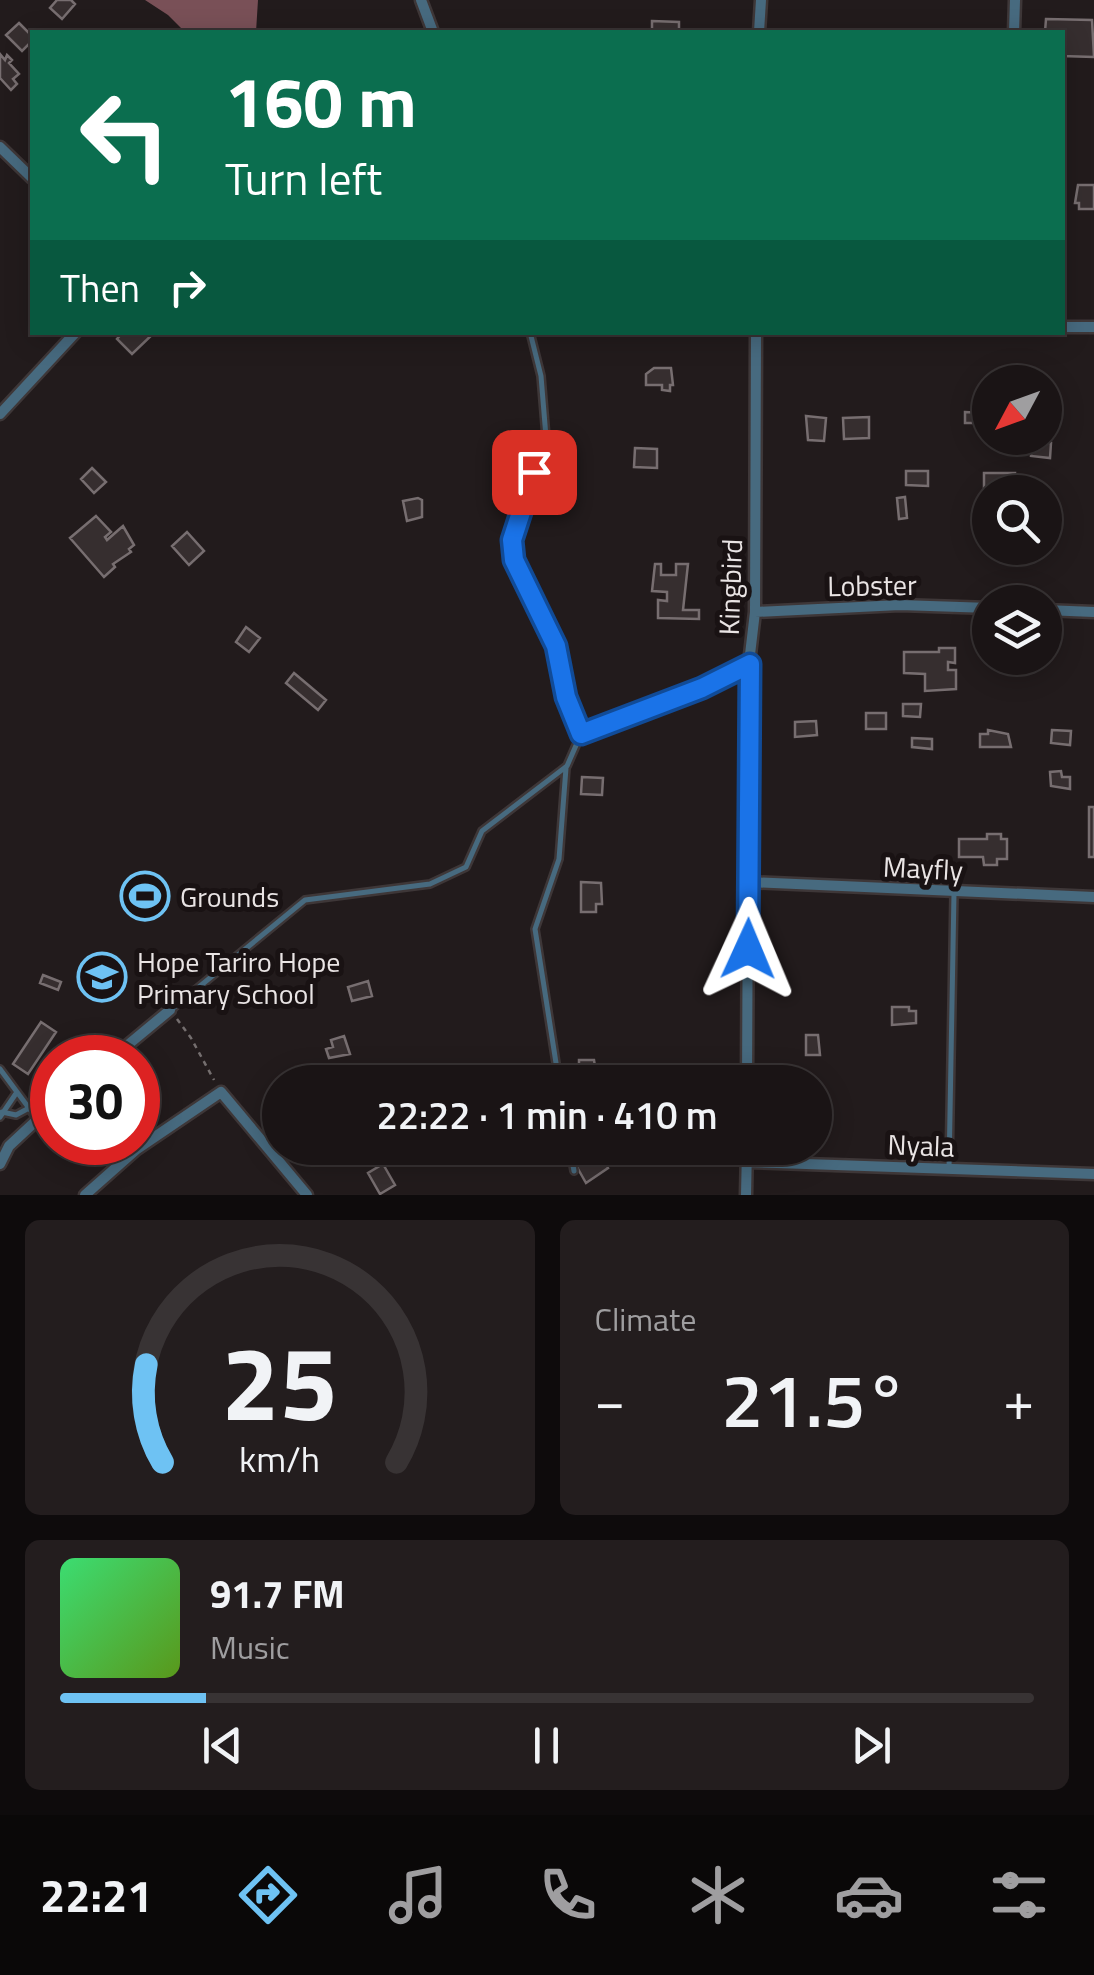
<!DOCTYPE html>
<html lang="en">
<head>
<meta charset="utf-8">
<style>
  :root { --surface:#1a1415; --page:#231d1e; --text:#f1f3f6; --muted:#9f9ea0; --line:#383334; --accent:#6ec2f3 }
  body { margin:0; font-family:"Titillium Web",sans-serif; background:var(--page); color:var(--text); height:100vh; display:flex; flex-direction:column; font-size:38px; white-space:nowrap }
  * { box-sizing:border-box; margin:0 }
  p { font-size:32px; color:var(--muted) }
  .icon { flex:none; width:55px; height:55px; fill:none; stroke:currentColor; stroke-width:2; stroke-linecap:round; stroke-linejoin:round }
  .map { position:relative; height:1195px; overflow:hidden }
  .panel { display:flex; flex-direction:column; gap:25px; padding:25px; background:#0e0b0c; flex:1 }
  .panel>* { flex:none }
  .guide { position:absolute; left:30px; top:30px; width:1035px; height:305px; border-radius:0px; box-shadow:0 5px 25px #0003,0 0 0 2px var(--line); background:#0b6e4f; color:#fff; overflow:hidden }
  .needle { width:65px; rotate:229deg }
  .controls { position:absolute; left:972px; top:365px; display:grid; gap:20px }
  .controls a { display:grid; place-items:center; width:90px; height:90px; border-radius:50%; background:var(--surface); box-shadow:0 5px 25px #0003,0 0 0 2px var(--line); font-size:50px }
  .speed { position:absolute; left:30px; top:1035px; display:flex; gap:20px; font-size:50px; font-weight:700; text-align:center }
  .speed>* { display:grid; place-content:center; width:130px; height:130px; border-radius:50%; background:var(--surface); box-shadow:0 5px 25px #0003,0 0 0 2px var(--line); line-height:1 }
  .speed .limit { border:15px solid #d22; background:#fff; color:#111 }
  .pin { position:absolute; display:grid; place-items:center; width:85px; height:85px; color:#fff; margin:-42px; border-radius:20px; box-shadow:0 5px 15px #0006 }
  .me { position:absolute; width:110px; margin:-55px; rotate:1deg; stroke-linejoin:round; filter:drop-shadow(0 0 8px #0008) }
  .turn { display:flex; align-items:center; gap:35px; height:210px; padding:0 30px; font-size:45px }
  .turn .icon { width:130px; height:130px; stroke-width:2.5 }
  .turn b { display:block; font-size:70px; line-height:85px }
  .then { display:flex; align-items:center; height:95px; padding:0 30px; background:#0003; gap:20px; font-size:38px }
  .big { font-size:75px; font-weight:600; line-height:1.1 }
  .panel .card { flex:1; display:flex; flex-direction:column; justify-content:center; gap:15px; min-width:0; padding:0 35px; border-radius:15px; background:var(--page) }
  .panel .dial { align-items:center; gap:0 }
  .dial svg { height:260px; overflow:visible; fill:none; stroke:var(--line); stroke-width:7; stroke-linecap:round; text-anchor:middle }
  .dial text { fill:var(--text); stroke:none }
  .song { display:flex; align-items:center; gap:30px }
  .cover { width:120px; height:120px; border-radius:15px; background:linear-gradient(135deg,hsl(140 70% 55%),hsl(90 70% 35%)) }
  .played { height:10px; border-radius:5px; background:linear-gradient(90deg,var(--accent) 15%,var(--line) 15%) }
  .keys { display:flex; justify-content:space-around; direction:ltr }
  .heat { display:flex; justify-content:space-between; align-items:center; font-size:55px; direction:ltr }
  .panel .tiles { flex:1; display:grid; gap:25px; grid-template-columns:1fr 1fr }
  .card:last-child { grid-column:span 2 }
  .trip { position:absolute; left:262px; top:1065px; width:570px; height:100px; border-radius:50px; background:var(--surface); box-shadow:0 5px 25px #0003,0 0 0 2px var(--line); font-weight:600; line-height:100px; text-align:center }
  .tab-bar { display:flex; height:160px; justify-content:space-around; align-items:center; background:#0a0808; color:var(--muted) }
  .tab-bar .icon { width:70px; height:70px }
  .tab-bar .current { color:var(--accent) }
  .tab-bar b { font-size:45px; color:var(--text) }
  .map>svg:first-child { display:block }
  .water { fill:#795057 }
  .building { fill:#362e2f; stroke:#776e70; stroke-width:2.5 }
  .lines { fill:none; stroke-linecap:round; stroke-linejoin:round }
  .service-casing { stroke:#3e3738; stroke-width:10 }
  .minor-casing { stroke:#3e3738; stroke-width:15 }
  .path { stroke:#746e6e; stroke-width:2.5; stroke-dasharray:5 5; stroke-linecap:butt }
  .service { stroke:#476a7f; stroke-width:5 }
  .minor { stroke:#476a7f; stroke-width:10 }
  .route-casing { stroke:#114b97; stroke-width:25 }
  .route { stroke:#1a73e8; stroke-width:18 }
  .labels { text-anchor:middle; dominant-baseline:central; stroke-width:10; stroke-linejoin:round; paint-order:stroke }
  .street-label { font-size:28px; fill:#e9e4e4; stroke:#191213 }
  .poi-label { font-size:28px; fill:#e9e4e4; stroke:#191213; text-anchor:start }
</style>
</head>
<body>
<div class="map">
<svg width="1094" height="1195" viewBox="0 0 1094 1195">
  <rect width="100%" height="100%" fill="#221b1c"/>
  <path class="water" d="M145 0H258L256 32H185L168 15Z"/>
  <path class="building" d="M57 0H71L75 4 62 19 50 8Z
    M1046 19 1092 20 1094 57 1062 56V32H1045Z
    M652 21 679 22V32H652Z
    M19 23 32 36V41L22 51 6 35Z
    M0 54 5 60 7 55 12 60 9 63 19 74 13 79 17 84 11 90 0 78Z
    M1078 185H1094V209H1079V203H1075Z
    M123 332H155L132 354 117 339Z
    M654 368H671L673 385H670V391L662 390V385H646V374Z
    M993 373 1020 374 1019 382H992Z
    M965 412 981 413V423H965Z
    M806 416 826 418 824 441 808 440Z
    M869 417V438L844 439 843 418Z
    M1032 442 1051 443 1050 458 1031 456Z
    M635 448 657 449V468L634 467Z
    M92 468 106 482 94 493 81 479Z
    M906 471H928V486L906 485Z
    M984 473H1015L1014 488H984Z
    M905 497 907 518 899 519 897 498Z
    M418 498 422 500V517L407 521 403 501Z
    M96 516 111 532 105 537 107 540 123 526 134 545 129 549 131 552 113 564 115 567 104 577 70 538Z
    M187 532 204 551 189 565 172 546Z
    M655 564H661V575H676V564H688L683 610H699V619L658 618V600L667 601V592L652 591Z
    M246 627 260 638 249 652 236 642Z
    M939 648H955V663L948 662V670H956V689L925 691V674L904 673V652H939Z
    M294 673 326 700 318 710 286 683Z
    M903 704H921L920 717 903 716Z
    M866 713H886V729H866Z
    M816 721 817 735 795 737V722Z
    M988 730 1008 734 1011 747H980V734H988Z
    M1052 730 1071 731 1070 745 1051 743Z
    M912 738 932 739V749L912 747Z
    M1061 771 1062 777H1070V789L1051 786 1050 772Z
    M582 777 603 778 602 795 581 794Z
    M1089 807H1094V857H1089Z
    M987 834H1001V839H1007V859H997V865H984L983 857H959V839H987Z
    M581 882 601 883 602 904H596V912H581Z
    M43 975 61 982 58 990 40 983Z
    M368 981 372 996 352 1001 348 987Z
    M892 1007H909V1011H916V1023L892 1025Z
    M41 1022 56 1032 28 1074 13 1064Z
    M806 1035H818L820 1055H806Z
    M344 1036 350 1054 329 1058 326 1049 333 1047 331 1040Z
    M579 1060H594L597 1079 579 1080Z
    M600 1154 608 1168 586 1183 577 1167Z
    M383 1164 395 1185 380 1194 368 1173Z"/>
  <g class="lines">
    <g class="service-casing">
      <path id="service" d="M530 332 541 376 546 437 512 540 513 559 556 646 565 697 581 734
        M172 1009 305 900 430 884 466 867 482 831 567 766 581 734 702 688 747 665
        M68 1058 79 1043
        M0 1069 37 1119
        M559 1082 535 929 559 859 566 768
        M2 1112 16 1115 29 1108 52 1077
        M0 1117 17 1092
        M570 1148 574 1171
        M949 1169 954 893"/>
    </g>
    <g class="minor-casing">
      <path id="minor" d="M421 0 433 32
        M759 32 761 0
        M1014 32 1015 0
        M0 147 32 178
        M1062 327H1094
        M0 414 76 332
        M1045 610 1094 612
        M755 612 900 605 990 608
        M749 882 1094 897
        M112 1058 170 1010
        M747 1082 749 663 755 612 756 332
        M747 1162 1094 1174
        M0 1164 9 1146 52 1106
        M85 1195 137 1149 221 1092 307 1195
        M746 1195 747 1148"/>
    </g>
    <path class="path" d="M177 1019 191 1038 214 1080"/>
    <use href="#service" class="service"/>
    <use href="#minor" class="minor"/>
  </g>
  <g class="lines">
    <g class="route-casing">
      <path id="route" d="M534 472 512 540 514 560 556 646 566 697 581 734 702 688 750 664 748 949"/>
    </g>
    <use href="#route" class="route"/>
  </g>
  <defs>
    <g id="stadium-ring" transform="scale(2.5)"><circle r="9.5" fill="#191213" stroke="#6ec2f3" stroke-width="1.5"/><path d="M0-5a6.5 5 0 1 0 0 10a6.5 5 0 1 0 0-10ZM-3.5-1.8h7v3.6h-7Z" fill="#6ec2f3"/></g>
    <g id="school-ring" transform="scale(2.5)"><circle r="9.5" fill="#191213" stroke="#6ec2f3" stroke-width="1.5"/><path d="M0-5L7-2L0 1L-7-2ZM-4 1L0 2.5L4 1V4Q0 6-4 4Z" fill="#6ec2f3"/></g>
  </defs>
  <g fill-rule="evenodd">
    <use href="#stadium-ring" x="145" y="896"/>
    <use href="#school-ring" x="102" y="977"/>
  </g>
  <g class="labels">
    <g class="street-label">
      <text transform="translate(872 585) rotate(-1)">Lobster</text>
      <text transform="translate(730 587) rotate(-88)">Kingbird</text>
      <text transform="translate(923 868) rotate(3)">Mayfly</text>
      <text transform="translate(921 1145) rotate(2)">Nyala</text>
    </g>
    <g class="poi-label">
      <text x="180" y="896">Grounds</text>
      <text x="137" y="961">Hope Tariro Hope<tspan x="137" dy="32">Primary School</tspan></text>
    </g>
  </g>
</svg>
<div class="controls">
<a><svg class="needle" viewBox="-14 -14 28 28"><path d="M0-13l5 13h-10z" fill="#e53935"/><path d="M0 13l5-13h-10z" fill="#9f9ea0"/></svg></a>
<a><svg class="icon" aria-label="search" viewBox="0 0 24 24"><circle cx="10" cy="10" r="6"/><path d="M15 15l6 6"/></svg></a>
<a><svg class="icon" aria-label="layers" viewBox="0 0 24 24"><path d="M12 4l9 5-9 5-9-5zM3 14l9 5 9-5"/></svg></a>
</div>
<div class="speed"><div class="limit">30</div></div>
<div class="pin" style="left:534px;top:472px;background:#d93025"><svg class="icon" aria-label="arrive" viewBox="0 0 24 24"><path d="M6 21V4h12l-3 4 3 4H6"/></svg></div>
<svg class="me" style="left:748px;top:949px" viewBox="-20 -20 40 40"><path d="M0-17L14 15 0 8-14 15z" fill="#1a73e8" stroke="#fff" stroke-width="4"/></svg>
<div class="trip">22:22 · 1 min · 410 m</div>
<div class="guide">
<div class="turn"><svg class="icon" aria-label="left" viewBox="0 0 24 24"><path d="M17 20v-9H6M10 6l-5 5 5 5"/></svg><div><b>160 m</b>Turn left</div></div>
<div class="then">Then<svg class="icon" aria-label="right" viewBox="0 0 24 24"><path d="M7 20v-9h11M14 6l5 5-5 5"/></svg></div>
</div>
</div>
<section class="panel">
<div class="tiles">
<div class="card dial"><svg viewBox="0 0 100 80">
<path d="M14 69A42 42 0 1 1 86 69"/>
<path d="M14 69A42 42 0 0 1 9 39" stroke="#6ec2f3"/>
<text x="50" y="56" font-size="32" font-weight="700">25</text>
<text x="50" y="72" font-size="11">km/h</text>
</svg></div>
<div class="card"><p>Climate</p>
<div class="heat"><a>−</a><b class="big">21.5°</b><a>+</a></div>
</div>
<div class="card">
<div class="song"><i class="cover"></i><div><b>91.7 FM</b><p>Music</p></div></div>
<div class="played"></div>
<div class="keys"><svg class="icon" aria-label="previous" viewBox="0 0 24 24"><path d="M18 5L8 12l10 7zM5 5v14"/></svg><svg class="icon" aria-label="pause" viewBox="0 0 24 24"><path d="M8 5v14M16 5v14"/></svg><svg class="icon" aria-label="next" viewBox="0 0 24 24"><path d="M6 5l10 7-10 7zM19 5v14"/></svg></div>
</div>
</div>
</section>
<nav class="tab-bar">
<b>22:21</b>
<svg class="icon current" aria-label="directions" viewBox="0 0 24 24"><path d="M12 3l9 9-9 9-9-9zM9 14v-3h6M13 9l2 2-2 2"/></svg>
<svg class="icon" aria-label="music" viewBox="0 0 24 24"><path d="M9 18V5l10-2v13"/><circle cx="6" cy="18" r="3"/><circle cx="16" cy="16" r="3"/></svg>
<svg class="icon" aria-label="phone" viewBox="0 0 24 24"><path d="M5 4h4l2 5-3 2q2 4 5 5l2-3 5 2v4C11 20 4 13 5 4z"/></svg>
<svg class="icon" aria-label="climate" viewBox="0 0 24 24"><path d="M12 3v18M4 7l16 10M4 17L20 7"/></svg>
<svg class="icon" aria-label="car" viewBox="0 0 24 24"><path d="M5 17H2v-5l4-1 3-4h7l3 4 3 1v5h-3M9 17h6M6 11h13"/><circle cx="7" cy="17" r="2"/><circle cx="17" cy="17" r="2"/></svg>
<svg class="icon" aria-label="filters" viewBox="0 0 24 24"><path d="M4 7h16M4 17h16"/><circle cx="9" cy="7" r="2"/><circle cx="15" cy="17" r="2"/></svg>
</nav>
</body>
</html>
